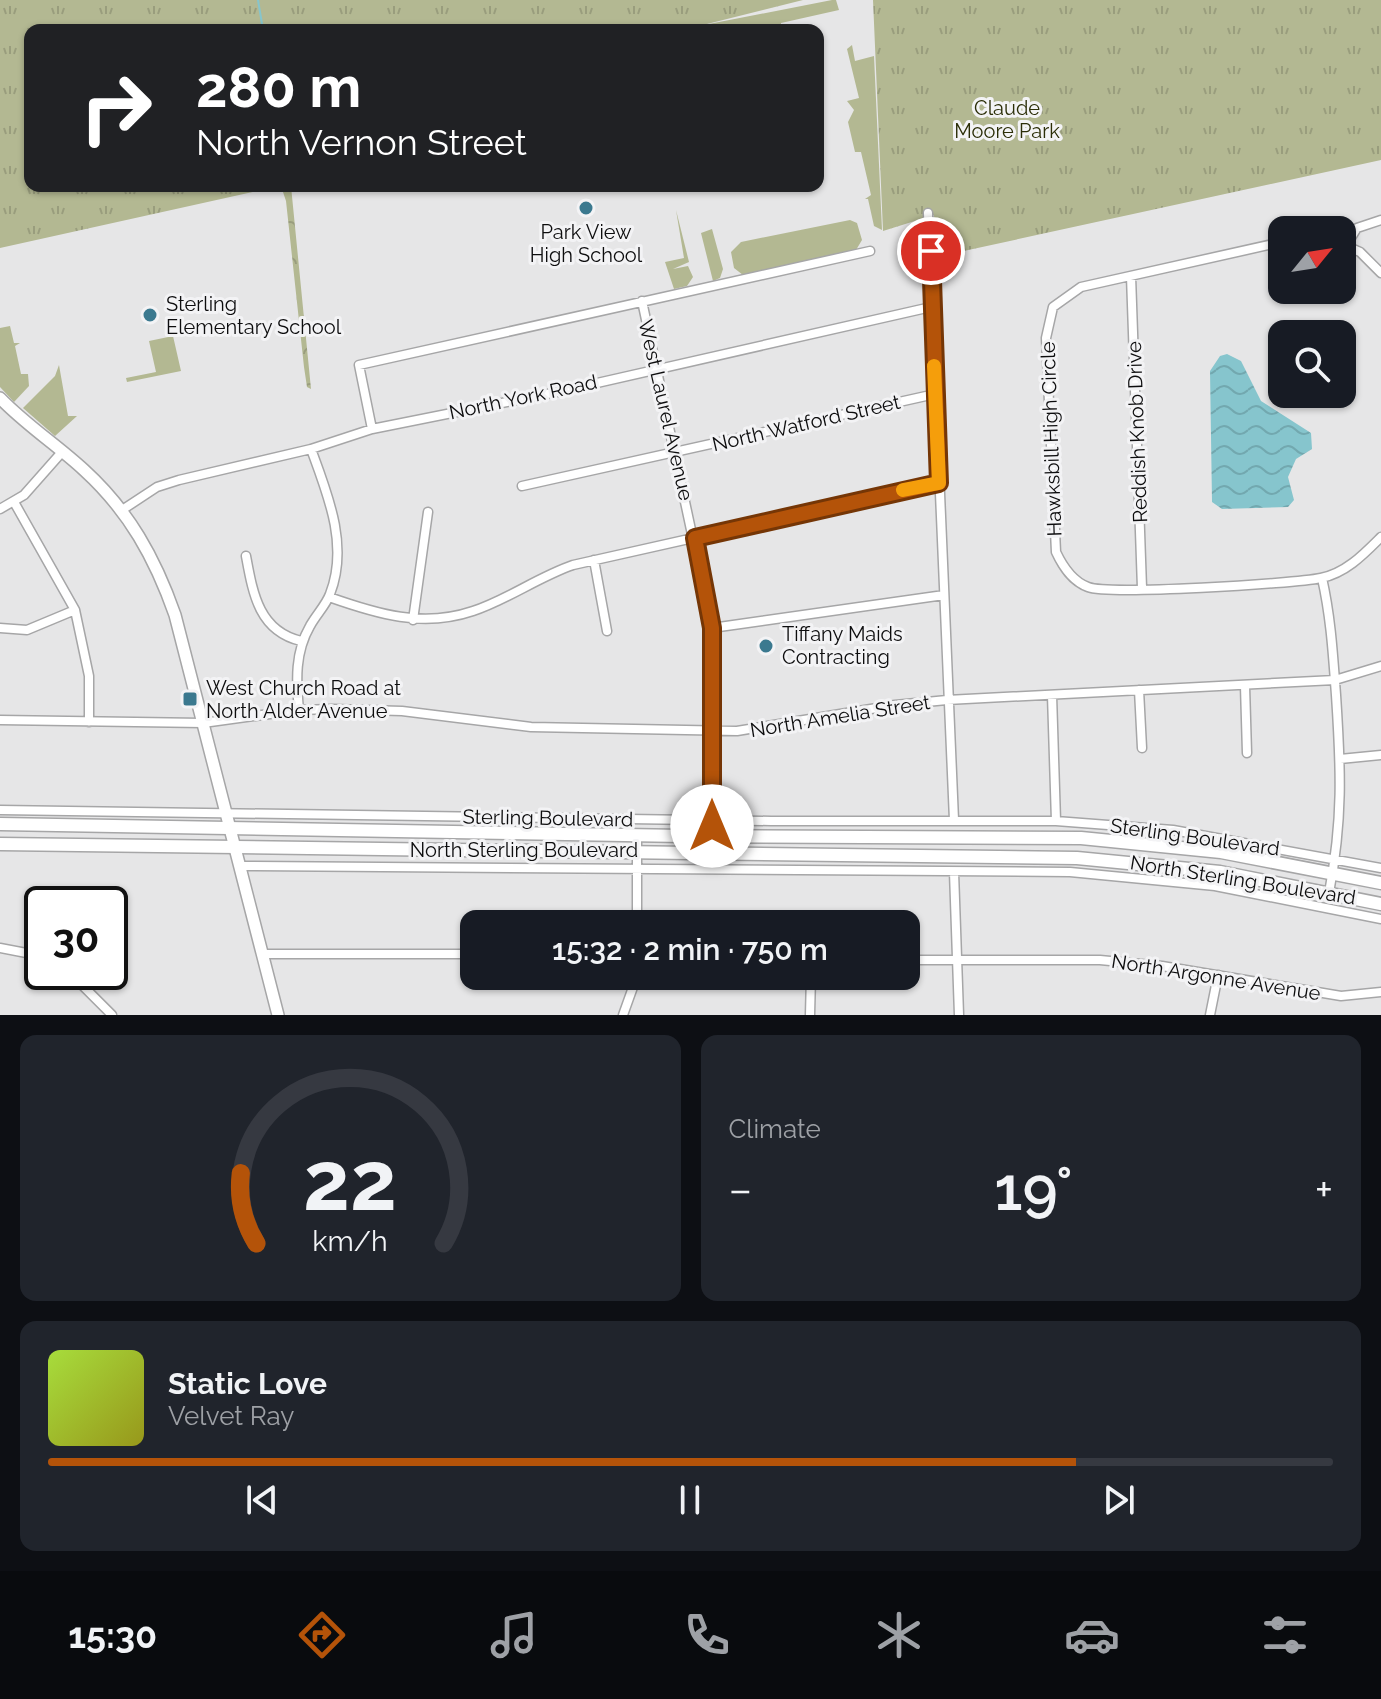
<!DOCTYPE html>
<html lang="en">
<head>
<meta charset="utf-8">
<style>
  :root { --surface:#171b24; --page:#20242c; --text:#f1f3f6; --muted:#9ea1a6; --line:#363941; --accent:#b45309 }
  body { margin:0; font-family:Raleway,sans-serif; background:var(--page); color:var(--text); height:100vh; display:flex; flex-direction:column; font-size:30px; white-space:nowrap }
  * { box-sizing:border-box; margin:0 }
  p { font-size:26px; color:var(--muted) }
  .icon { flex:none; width:44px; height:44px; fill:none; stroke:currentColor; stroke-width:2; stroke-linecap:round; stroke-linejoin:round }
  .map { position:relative; height:1015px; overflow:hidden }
  .side { display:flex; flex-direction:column; gap:20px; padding:20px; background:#0d0f14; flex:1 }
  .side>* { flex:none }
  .hud { position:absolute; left:24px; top:24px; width:800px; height:168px; border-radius:16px; box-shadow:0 2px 6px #0004; background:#202124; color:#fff; overflow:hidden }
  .needle { width:52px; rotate:60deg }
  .fabs { position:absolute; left:1268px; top:216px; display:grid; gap:16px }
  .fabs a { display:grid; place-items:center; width:88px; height:88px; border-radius:16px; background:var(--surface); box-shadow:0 2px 6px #0004; font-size:40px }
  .speed { position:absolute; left:24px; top:886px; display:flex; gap:16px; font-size:40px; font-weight:700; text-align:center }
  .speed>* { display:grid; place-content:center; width:104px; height:104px; border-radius:50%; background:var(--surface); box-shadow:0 2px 6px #0004; line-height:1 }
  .speed .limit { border:4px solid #111; border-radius:12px; background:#fff; color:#111 }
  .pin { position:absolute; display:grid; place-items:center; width:68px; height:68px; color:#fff; margin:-34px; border:4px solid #fff; border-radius:50%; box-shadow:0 2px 8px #0007 }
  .me { position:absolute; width:88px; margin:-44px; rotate:0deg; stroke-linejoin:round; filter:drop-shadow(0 0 6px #0008) }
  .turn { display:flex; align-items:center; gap:28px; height:168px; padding:0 40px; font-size:36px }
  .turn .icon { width:104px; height:104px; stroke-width:2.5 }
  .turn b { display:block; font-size:56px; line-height:68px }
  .big { font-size:60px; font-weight:600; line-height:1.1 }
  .side .card { flex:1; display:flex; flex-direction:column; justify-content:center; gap:12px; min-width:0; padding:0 28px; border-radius:16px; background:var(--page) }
  .side .dial { align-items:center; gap:0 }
  .dial svg { height:208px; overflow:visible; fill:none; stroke:var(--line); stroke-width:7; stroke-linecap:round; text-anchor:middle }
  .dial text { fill:var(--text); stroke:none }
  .song { display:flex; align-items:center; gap:24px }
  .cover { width:96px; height:96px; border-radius:12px; background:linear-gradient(135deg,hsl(80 70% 55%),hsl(60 70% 35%)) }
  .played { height:8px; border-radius:4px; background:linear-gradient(90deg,var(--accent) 80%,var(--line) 80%) }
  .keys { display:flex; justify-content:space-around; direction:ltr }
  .heat { display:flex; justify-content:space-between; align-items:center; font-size:44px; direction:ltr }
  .side .tiles { flex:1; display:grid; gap:20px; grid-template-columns:1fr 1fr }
  .card:last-child { grid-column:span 2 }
  .trip { position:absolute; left:460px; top:910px; width:460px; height:80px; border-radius:16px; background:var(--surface); box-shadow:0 2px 6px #0004; font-weight:600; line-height:80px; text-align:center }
  .menu { display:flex; height:128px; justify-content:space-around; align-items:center; background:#090b0e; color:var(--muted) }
  .menu .icon { width:56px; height:56px }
  .menu .on { color:var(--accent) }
  .menu b { font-size:36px; color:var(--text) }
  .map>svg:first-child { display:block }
  .green { fill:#b3b892 }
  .forest { fill:url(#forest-crowns) }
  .park { fill:url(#park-tufts) }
  .water { fill:url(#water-waves) }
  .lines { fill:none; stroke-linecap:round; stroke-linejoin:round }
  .stream { stroke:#86c5cd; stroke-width:2 }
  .street-casing { stroke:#a6a6a7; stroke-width:11 }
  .secondary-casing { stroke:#a6a6a7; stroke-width:14 }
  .primary-casing { stroke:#a6a6a7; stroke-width:15 }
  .street { stroke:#fff; stroke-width:8 }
  .secondary { stroke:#fff; stroke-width:11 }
  .primary { stroke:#fff; stroke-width:12 }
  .route-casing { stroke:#753606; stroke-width:20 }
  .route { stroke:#b45309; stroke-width:14 }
  .slow { stroke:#f59e0b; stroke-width:14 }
  .poi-dot { fill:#3b798f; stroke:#f3f3f5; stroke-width:3 }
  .labels { text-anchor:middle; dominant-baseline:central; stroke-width:6; stroke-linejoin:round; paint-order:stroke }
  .park-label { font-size:20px; fill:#2b2e07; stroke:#f3f3f5 }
  .poi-label { font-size:20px; fill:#0d0d0e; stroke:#f3f3f5; text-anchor:start }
  .street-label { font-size:20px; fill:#0d0d0e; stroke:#f3f3f5 }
</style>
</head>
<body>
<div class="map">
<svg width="1381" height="1015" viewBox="0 0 1381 1015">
  <defs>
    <pattern id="forest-crowns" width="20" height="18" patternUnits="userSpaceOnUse" patternTransform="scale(2)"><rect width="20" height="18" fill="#b3b892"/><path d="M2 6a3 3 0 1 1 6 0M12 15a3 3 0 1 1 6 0" fill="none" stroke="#999d7d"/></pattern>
    <pattern id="park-tufts" width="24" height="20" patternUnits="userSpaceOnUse" patternTransform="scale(2)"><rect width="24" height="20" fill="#b3b892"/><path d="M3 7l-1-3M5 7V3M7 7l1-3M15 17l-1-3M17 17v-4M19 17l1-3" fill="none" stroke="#999d7d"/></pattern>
    <pattern id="water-waves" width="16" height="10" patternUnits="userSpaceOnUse" patternTransform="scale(2)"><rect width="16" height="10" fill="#86c5cd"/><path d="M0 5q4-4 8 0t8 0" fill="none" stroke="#72a8af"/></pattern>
  </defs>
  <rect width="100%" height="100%" fill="#e6e6e7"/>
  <path class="green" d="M832 0H836L839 10 781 23V30H678Z
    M852 45 855 61 874 56 882 230 874 226 868 199H865L871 195 861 152H855L848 122 854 110 847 101 859 98 847 49Z
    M676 210 689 262 673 269 688 266 693 277 687 286 674 289 665 262 684 258Z
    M850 220 857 223 862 240 856 250 743 275 734 268 731 252 741 242Z
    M712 229 723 269 720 278 713 281 701 233Z
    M10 326 14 343H20L15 346 21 374H28L29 386 14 402 0 387V328Z
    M173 336 181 371 127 382 126 378 156 372 149 341Z
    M59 365 68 416H77L55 436 23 408 55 376Z"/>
  <path class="forest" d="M281 186H291L311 389 307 387 304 367 286 201Z"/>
  <path class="park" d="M0 0H803L683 30H30V186H280L0 248Z
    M873 0H1381V160L936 257 934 215 883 231Z"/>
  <path class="water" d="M1227 354 1241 361 1261 401 1311 433 1312 449 1296 459 1288 477 1294 500 1288 507 1222 509 1212 502 1210 371 1220 356Z"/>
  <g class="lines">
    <path class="stream" d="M258 0 263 30"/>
    <g class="street-casing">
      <path id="street" d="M928 213 954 820
        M1282 242 1081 287 1053 307 1046 338 1056 552C1063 567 1072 581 1088 587 1108 595 1293 584 1321 578 1346 573 1364 554 1381 537
        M1342 244 1360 252 1381 273
        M1346 246 1357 228 1381 220
        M1131 276 1142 588
        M642 301 712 628V853
        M372 429 359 365 870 251
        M522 486 935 394
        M14 502 75 610 89 676V722
        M0 509 24 495 62 452
        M122 510 157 487 179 480 311 449 372 429 562 391 931 307
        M246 556C253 594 259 631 301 641
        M594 560 607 631
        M1322 578C1331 618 1333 655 1336 695 1341 770 1343 819 1329 893
        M329 597C377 614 423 628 473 611 507 600 538 577 573 565L939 483
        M413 620 428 512
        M0 628 27 630 75 610
        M712 628 944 595
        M1245 686 1247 753
        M1139 690 1142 748
        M1052 695 1056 821
        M299 710C296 680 295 652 310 626 316 615 326 605 330 594 349 546 328 495 311 449
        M0 720 203 723 299 710 332 709 402 711 531 727 737 731 895 705 947 700 1335 680 1381 666
        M1340 759 1381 755
        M0 810 771 821H1056L1173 830 1381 868
        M241 866 1070 872 1215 886 1381 919
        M954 872 959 1015
        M637 924V835
        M0 948 42 956
        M263 954H474
        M906 960H1100L1162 966 1341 996 1381 992
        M69 972 112 1015
        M623 1015 637 976
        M810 1015 811 976
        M1210 1015 1218 975"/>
    </g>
    <g class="secondary-casing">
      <path id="secondary" d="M0 398C26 425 57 445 84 470 129 511 155 558 175 615L278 1015"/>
    </g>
    <g class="primary-casing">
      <path id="primary" d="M0 824 683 836 1081 838 1221 852 1381 883
        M0 844 1077 858 1220 872 1381 904"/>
    </g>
    <use href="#street" class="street"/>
    <use href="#secondary" class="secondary"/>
    <use href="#primary" class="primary"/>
  </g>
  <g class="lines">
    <g class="route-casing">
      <path id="route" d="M712 826V628L695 538 939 483 931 251"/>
    </g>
    <use href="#route" class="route"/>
    <path class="slow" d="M903 490 939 483 934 366"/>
  </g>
  <g class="poi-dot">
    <circle cx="586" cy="208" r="8"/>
    <circle cx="150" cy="315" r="8"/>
    <circle cx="766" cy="646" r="8"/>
    <rect x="182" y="691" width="16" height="16" rx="4"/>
  </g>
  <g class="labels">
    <g class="park-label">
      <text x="1007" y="108">Claude<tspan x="1007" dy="23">Moore Park</tspan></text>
    </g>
    <g class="poi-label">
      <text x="586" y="232" text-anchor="middle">Park View<tspan x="586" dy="23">High School</tspan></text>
      <text x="166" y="304">Sterling<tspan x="166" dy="23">Elementary School</tspan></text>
      <text x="782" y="634">Tiffany Maids<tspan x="782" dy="23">Contracting</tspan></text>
      <text x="206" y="688">West Church Road at<tspan x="206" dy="23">North Alder Avenue</tspan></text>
    </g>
    <g class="street-label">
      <text transform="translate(523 397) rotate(-12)">North York Road</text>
      <text transform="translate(666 410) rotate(77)">West Laurel Avenue</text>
      <text transform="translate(806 423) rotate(-13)">North Watford Street</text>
      <text transform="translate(1137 432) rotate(-92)">Reddish Knob Drive</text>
      <text transform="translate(1051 439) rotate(-92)">Hawksbill High Circle</text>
      <text transform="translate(840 716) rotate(-9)">North Amelia Street</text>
      <text transform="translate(548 818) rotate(1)">Sterling Boulevard</text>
      <text transform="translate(1195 837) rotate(8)">Sterling Boulevard</text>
      <text x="524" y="850">North Sterling Boulevard</text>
      <text transform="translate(1243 880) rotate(9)">North Sterling Boulevard</text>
      <text transform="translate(1216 977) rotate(9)">North Argonne Avenue</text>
    </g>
  </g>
</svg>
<div class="fabs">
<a><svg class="needle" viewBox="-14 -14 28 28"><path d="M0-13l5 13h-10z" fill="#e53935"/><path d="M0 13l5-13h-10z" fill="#9ea1a6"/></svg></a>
<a><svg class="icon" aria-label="search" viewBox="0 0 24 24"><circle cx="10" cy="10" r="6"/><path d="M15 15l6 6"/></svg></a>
</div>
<div class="speed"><div class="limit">30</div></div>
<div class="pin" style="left:931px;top:251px;background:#d93025"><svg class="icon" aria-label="arrive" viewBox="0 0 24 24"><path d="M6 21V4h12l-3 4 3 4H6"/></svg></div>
<svg class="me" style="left:712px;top:826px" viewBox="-20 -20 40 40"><circle r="19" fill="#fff"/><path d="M0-13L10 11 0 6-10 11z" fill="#b45309"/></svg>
<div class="trip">15:32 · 2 min · 750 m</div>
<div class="hud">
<div class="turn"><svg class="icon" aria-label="right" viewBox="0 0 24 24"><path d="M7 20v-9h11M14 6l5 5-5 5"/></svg><div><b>280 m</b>North Vernon Street</div></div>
</div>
</div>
<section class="side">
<div class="tiles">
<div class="card dial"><svg viewBox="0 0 100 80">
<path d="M14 69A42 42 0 1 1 86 69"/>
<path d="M14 69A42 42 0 0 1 8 42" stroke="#b45309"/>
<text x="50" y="56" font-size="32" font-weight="700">22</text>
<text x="50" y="72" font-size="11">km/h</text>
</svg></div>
<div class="card"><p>Climate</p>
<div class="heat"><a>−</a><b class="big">19°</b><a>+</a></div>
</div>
<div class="card">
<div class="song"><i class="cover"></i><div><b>Static Love</b><p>Velvet Ray</p></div></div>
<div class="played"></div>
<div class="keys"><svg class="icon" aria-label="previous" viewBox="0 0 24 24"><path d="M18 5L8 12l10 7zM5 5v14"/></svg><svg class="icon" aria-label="pause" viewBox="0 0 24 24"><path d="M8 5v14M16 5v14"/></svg><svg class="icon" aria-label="next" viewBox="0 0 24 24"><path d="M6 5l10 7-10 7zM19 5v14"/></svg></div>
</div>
</div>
</section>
<nav class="menu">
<b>15:30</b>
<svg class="icon on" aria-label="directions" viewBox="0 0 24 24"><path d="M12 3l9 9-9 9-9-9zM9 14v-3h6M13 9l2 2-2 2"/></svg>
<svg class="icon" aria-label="music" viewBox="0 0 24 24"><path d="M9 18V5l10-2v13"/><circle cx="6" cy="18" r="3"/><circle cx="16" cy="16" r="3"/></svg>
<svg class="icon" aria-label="phone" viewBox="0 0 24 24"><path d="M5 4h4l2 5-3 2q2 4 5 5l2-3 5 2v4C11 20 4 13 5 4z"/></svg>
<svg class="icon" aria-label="climate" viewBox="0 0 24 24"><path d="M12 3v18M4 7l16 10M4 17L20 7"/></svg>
<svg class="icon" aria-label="car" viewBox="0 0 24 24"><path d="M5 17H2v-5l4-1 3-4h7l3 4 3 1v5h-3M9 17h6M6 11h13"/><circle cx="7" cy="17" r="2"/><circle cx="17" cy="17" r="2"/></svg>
<svg class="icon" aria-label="filters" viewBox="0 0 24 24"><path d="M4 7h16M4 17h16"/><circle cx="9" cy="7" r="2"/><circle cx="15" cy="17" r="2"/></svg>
</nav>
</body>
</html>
